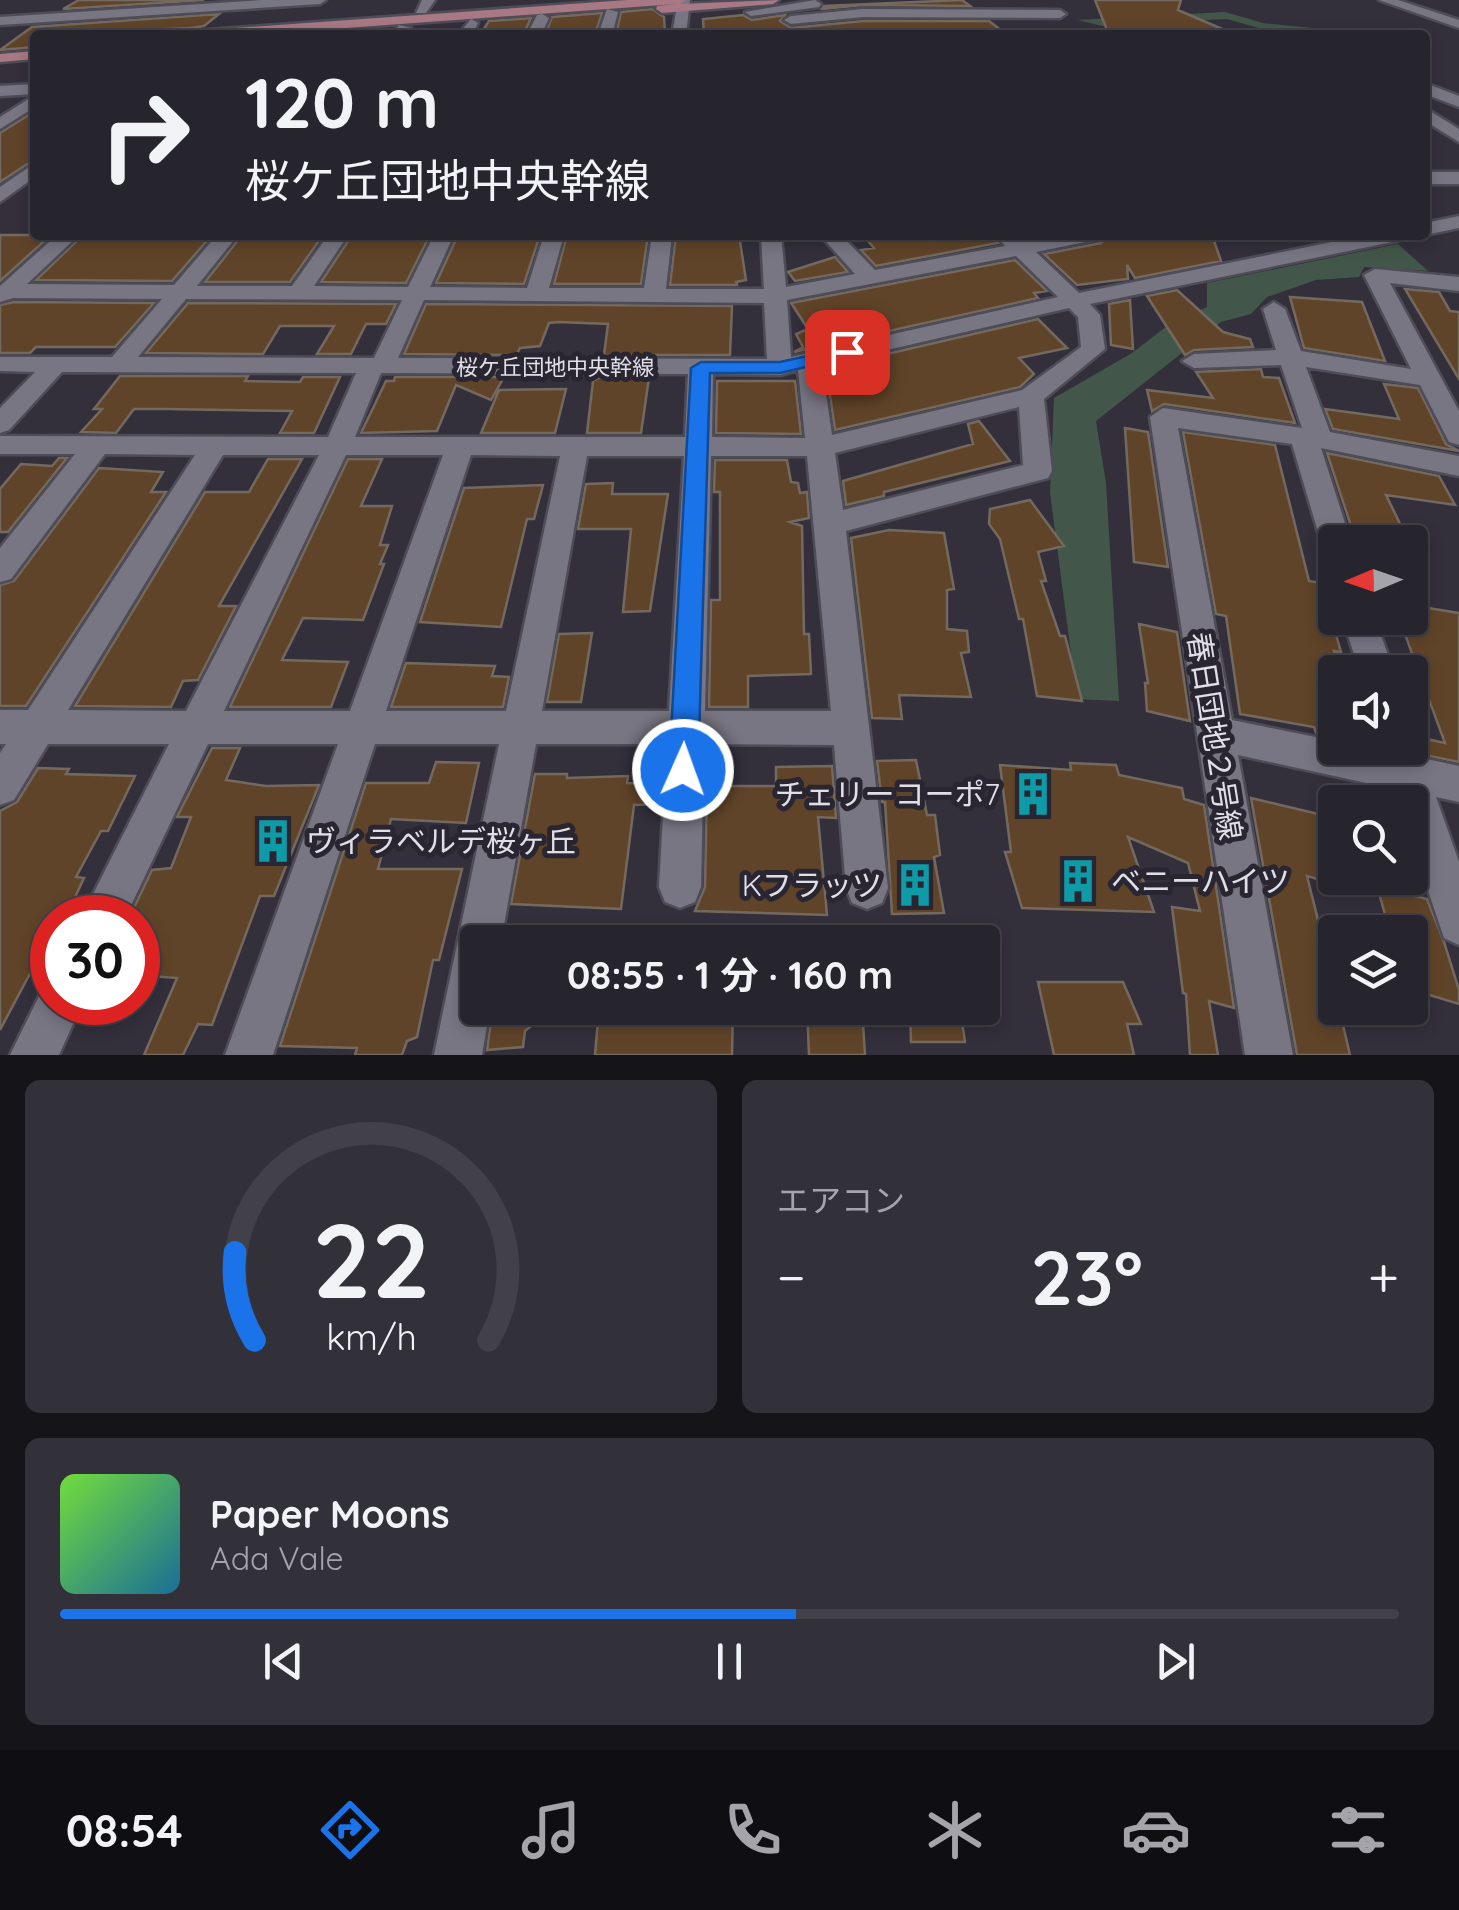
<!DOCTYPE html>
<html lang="ja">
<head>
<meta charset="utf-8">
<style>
  :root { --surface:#26242d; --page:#323039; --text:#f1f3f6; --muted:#a4a4aa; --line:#424149; --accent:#1a73e8 }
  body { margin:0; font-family:Quicksand,"Noto Sans JP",sans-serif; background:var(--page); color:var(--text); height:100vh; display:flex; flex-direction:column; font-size:38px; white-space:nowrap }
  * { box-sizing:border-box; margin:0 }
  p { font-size:32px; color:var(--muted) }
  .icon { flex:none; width:55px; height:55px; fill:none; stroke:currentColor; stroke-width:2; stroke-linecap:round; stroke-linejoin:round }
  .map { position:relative; height:1055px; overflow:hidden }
  .side { display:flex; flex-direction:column; gap:25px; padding:25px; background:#151419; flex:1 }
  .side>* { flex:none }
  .hud { position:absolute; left:30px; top:30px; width:1400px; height:210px; border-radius:10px; box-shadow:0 5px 15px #0003,0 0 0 2px var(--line); background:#26242d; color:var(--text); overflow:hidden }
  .needle { width:65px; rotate:268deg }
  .buttons { position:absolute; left:1318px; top:525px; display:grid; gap:20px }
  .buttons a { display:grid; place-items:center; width:110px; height:110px; border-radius:10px; background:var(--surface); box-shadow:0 5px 15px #0003,0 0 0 2px var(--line); font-size:50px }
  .speed { position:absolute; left:30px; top:895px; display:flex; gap:20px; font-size:50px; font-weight:700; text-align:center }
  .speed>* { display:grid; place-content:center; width:130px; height:130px; border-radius:50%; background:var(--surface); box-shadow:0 5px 15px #0003,0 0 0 2px var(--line); line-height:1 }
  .speed .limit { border:15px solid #d22; background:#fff; color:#111 }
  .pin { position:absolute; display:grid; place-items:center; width:85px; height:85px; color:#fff; margin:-42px; border-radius:20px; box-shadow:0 5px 15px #0006 }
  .me { position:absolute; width:110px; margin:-55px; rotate:2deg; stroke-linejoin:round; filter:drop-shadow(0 0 8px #0008) }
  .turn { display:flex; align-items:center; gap:35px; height:210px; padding:0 50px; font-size:45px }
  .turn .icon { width:130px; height:130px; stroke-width:2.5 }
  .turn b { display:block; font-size:70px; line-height:85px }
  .big { font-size:75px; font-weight:700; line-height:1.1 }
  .side .widget { flex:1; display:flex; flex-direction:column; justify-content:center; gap:15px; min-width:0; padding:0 35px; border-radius:15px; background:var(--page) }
  .side .dial { align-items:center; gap:0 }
  .dial svg { height:260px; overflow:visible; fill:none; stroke:var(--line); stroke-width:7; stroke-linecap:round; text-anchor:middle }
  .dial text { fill:var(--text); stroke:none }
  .song { display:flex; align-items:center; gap:30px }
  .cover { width:120px; height:120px; border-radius:15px; background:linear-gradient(135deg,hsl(100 70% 55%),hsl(200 70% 35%)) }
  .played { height:10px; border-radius:5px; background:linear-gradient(90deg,var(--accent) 55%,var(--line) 55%) }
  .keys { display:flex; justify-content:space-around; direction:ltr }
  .heat { display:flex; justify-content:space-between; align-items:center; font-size:55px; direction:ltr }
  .side .tiles { flex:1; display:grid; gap:25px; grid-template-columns:1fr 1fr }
  .widget:last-child { grid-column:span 2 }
  .trip { position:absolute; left:460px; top:925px; width:540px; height:100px; border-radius:10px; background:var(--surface); box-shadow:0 5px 15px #0003,0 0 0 2px var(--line); font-weight:700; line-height:100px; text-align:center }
  .menu { display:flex; height:160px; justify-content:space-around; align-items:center; background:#0f0e12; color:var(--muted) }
  .menu .icon { width:70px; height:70px }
  .menu .on { color:var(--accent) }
  .menu b { font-size:45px; color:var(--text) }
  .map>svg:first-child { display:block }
  .green { fill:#425749 }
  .building { fill:#604429; stroke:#74695f; stroke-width:2.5 }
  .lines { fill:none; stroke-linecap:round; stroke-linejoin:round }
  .minor-casing { stroke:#4e4c56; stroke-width:5 }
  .major-casing { stroke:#4e4c56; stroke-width:5 }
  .minor { fill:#797684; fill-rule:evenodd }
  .major { fill:#a87884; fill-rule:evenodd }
  .route { fill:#1a73e8; stroke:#114b97; stroke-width:2.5 }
  .labels { text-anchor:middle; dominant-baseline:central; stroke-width:10; stroke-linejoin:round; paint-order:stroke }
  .far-street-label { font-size:22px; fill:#e0dfe7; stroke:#292632 }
  .near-street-label { font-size:30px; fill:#e0dfe7; stroke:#292632 }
  .near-poi-label { font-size:30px; fill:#e0dfe7; stroke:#292632; text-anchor:end }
</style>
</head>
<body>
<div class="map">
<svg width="1459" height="1055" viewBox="0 0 1459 1055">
  <rect width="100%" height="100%" fill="#33303c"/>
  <path class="green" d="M1225 12 1263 23 1382 35H1312L1262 29 1227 19 1102 26 1078 20Z
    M1398 244 1428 271 1364 267 1359 277 1316 280 1267 297 1251 314 1221 322 1096 421 1106 483 1119 701 1077 699 1050 493 1054 398 1132 353 1171 323 1207 307V283Z"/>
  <path class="building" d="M79 0H204L63 9Z
    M962 0 970 6 863 5 822 9 824 6Z
    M1095 0H1181L1178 10 1236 35H1109Z
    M652 9 664 17 665 34 616 35 621 12Z
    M602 13 595 35H545L552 17Z
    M219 14 204 26 191 28 35 35V47L0 50 32 27Z
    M743 15 752 20 785 15 780 21 791 28 863 21H989L1006 34 704 35 703 19Z
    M531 18 523 35H480L489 21Z
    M35 111V159L0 182V133Z
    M0 235H51L0 281Z
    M83 235H212L172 281 36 280Z
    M242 235H323L290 282H205Z
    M352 235H430L406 283 321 282Z
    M458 235H540L524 284 436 283Z
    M567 235H648L641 284H554Z
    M676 235H739L746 280 736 282 737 285H670Z
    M863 235H928L934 241 992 235 998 243 876 266 861 250 874 248Z
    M1107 235H1212L1221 261 1135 278 1127 265 1128 279 1077 285 1044 254 1101 243Z
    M835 257 848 272 795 281 788 272Z
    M1015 260 1047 291 1034 293 1038 298 794 352 803 347 796 334 808 329 791 303Z
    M1405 289 1439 292 1450 311 1459 312V379Z
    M1177 290 1223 332 1250 339 1253 347 1194 350 1185 355 1147 296Z
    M1290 297 1362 302 1385 361 1304 348Z
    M1130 300 1133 349 1111 345 1109 304Z
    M14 302 154 303 115 347H36L30 353H0V305Z
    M188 303 396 304 386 324H366L351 354H317L334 326H280L263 354 146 353Z
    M426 304 732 306 730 355H604L608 324 559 322 549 323 540 346 520 348 516 355 404 354Z
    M1038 319 1067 348 1019 358 1034 374 1020 387 835 430 826 368Z
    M1261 369 1263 377 1279 378 1295 423 1164 404 1152 411 1147 390 1213 398 1196 372Z
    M120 376H248L245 381 300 382 303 377H340L314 433H280L292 411 165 409H134L116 433 81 432 102 409H94Z
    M395 377H504L491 400 456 385 437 431 361 433 386 381H394Z
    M600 377 649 378 641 433H587L593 381Z
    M717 381H795L801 434 716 433Z
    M1384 384 1418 388 1446 444 1459 451 1333 429 1325 409 1399 419Z
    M566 389 555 433H481L499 390Z
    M979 421 1010 461 884 492V496L846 505 843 481 973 444 968 424Z
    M1125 428 1148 432 1168 567 1134 562Z
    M1183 432 1275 445 1309 581 1321 583 1341 652 1334 651 1342 672H1335V737L1316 733 1314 727 1240 714 1226 616 1216 614Z
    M1327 453 1439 476 1455 505 1386 495 1407 538 1352 529Z
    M59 458H67L8 532H0V489L21 464 52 466Z
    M268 459H302L219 606H236L198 680 183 681 171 707 75 706 205 492H249Z
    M348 459H382L361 506H392L380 545H388L380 564H384L363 620 303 618 282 660 348 662 331 707H230Z
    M715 460H787L791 482 798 483 800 493 807 492 809 518 790 522 802 526 804 634H809L811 674 748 676V707H709L711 600H720V492H714Z
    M99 468 163 472 151 492H166L26 706H0V585L14 581Z
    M613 483 612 494H668L650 611 623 612 631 529H578L586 484Z
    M543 485 534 519H527L501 627 420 622 464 488Z
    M1030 500 1064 546 1038 552 1046 581H1041L1060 636H1065L1082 701 1037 696 1023 619H1019L1000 539 989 524 990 509Z
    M889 530 944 533 954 589 947 590V629L967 631 969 652 961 653 971 697 899 695 902 719 872 718 851 538Z
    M1410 605 1459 613V762L1429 756 1422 738 1445 743 1399 618H1410Z
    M1139 624 1177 632 1190 721 1147 711 1145 683H1148Z
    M592 633 581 702H547L559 634Z
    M406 663 495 666 492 676 509 677 503 707H391Z
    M212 748H240L226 780 266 786 319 785 274 896H260L212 1025 198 1024 183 1055H144L177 978 138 975V918H129L152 870 171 868 191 817H177Z
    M916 760 927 815H935L940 855 934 857 944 913 892 914 885 802H882L877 761Z
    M436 762 479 763 466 823 391 819 378 869H462L439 960H433L417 1037 407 1041 402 1055H355L357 1048 280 1046 366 783H429Z
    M1070 763 1116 765 1119 775 1182 788 1184 799 1204 805 1234 1008 1209 1001 1218 1055H1190L1186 994 1183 993 1172 907 1200 911 1188 863 1128 837 1154 912 1022 908 1005 852H1011L1000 765 1071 770Z
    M832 766 836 818 818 817 827 915 695 911 705 887 707 786H776V767Z
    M38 768 69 769 66 774 135 776 108 831H101L76 877 84 878 70 908 61 918H52V932L0 1030V811L17 802Z
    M535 774H567V778L628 776 627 783 661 784 660 804 634 805 621 909 511 904Z
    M1251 798 1335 818V884L1307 876 1335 988V1008H1339L1350 1055H1297Z
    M1377 886 1427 899 1444 942 1459 990V1004L1410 989V932H1390Z
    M1038 982H1123L1141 1024H1127L1134 1055H1054Z
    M493 1008H554L525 1031 523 1047 487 1050Z
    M599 1008H733L732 1055H595Z
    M807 1008H862L865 1055H809Z
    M910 1008H960L965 1042H911Z"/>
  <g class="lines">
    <g class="minor-casing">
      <path id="minor" d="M262 0H326L320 4 0 25V17Z
        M422 0H435L426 13H416Z
        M678 0H690L686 35H672Z
        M815 0 821 4 819 7 751 16 745 12Z
        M1379 0H1398L1459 20V28Z
        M607 9 618 12 612 35H598Z
        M863 9 1060 10 1066 14 1060 18 863 17 791 24 784 20 791 16Z
        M542 14 549 18 541 35H527L537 15Z
        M471 19 478 23 472 35H458Z
        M399 25 411 28 406 35H392Z
        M1425 83 1459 96V107L1425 94Z
        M35 84V94L0 96V86Z
        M35 95V107L0 129V117Z
        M1425 108 1459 129V142L1425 121Z
        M35 163V177L0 202V187Z
        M1425 172H1459V184H1425Z
        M1459 216V228L1425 235V223Z
        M57 235H79L27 284 174 285 217 235H238L197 286H292L328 235H348L314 286 408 287 434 235H454L430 287 527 288 544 235H564L549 288H644L652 235H672L666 289H764L761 235H781L786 287 855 274 820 235H841L875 270 1005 246 996 235H1018L1025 242 1061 235H1103L1100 239 1036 252 1079 293 1367 235H1407L1397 241 1090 304 1100 315 1105 349 1044 399 1052 471 1048 478 846 531 888 888 882 903 867 909 852 903 846 888 834 745 704 744 701 887 695 902 680 908 665 902 659 887 667 744H536L501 942H478V1008H490L482 1055H434L499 744H375L273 1055H225L338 744H208L125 918H81L169 744H48L14 800 0 805V753L6 744H0V710H28L195 455 105 454 11 579 0 582V548L75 454H0V436L328 437 356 373 62 372 9 430 0 433V408L35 372 0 371V357H112L162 299 13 298 0 302V286ZM1016 256 1058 297 791 357 787 300ZM186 299 402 300 374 358 138 357ZM424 300 764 303 767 359 398 358ZM1069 308 1078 317 1081 347 1022 390 832 435 822 365ZM798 370 805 438 712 437 713 374 780 375ZM381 373 688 374 685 437H355ZM1019 407 1023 465 843 510 835 453ZM223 455H319L186 711 68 710ZM346 455H443L350 711H224ZM471 455 560 456 506 711H386ZM587 456H684L669 711H542ZM711 456H807L831 711H705Z
        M1375 269 1459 277V291L1390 283 1459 411V445L1449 442 1420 385 1306 367 1330 432 1459 456V476L1321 448 1351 542H1335V553L1325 550 1321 542 1292 444 1178 428 1232 720 1335 741V748H1410V735L1422 758 1459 766V802L1436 797 1459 862V945L1444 938 1410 837V802H1399L1394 789 1238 755 1293 1055H1245L1150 417 1163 408 1302 428 1281 365 1194 368 1182 361 1194 354 1276 350 1263 309 1274 302 1285 309 1301 351 1411 369 1364 275Z
        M1342 618H1375L1394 672H1360Z
        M52 982V1002H83L59 1055H10L44 986Z"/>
    </g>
    <g class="major-casing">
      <path id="major" d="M627 0H686L680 4 779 0 773 4 662 13 656 9 657 6 676 4 250 35H187L194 31Z
        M35 51V59L0 62V54Z"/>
    </g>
    <use href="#minor" class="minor"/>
    <use href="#major" class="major"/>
  </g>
  <path class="route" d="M847 347 856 352 854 356 780 373H710L698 770 693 780 683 784 673 780 669 770 691 368 701 362H780Z"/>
  <defs>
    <g id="building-bare" transform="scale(3.45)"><path d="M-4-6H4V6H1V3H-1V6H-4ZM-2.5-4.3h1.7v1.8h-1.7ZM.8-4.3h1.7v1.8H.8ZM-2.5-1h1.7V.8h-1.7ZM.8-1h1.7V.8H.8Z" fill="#0f9aa8" stroke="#292632" stroke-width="2.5" paint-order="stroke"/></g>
  </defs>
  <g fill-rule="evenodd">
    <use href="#building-bare" x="1033" y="794"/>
    <use href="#building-bare" x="273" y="841"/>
    <use href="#building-bare" x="1078" y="881"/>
    <use href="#building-bare" x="915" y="885"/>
  </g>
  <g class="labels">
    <g class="far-street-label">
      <text x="555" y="367">桜ケ丘団地中央幹線</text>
    </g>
    <g class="near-street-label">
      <text transform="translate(1215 736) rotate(81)">春日団地２号線</text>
    </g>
    <g class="near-poi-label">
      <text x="1000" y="794">チェリーコーポ7</text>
      <text x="306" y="841" text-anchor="start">ヴィラベルデ桜ヶ丘</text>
      <text x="1111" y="881" text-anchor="start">ベニーハイツ</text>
      <text x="882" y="885">Kフラッツ</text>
    </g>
  </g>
</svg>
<div class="buttons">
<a><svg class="needle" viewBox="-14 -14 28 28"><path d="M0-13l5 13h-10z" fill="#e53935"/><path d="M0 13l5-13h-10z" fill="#a4a4aa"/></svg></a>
<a><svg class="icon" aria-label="sound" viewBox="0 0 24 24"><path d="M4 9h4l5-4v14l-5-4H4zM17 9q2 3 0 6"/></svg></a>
<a><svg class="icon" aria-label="search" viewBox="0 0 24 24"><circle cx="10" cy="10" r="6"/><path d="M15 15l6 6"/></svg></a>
<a><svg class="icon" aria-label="layers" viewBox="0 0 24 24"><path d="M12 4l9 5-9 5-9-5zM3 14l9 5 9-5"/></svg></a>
</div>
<div class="speed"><div class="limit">30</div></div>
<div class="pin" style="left:847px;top:352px;background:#d93025"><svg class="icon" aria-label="arrive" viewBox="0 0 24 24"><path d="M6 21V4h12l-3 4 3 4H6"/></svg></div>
<svg class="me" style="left:683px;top:770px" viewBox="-20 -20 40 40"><circle r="17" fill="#1a73e8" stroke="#fff" stroke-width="3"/><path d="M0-11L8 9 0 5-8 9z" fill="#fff"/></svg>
<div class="trip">08:55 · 1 分 · 160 m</div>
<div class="hud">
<div class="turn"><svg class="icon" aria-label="right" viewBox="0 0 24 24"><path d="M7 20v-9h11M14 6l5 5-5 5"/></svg><div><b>120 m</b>桜ケ丘団地中央幹線</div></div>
</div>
</div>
<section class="side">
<div class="tiles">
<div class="widget dial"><svg viewBox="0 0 100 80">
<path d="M14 69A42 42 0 1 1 86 69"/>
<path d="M14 69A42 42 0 0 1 8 42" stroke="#1a73e8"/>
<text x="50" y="56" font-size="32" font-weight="700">22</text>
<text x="50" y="72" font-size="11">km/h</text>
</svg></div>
<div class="widget"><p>エアコン</p>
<div class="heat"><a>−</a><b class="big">23°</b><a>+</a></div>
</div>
<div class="widget">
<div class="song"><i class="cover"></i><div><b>Paper Moons</b><p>Ada Vale</p></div></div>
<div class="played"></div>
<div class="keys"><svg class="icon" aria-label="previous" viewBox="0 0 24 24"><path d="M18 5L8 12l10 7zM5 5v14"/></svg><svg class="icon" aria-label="pause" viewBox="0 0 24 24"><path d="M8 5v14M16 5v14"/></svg><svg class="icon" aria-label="next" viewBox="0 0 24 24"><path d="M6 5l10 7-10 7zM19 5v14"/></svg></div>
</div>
</div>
</section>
<nav class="menu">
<b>08:54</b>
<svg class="icon on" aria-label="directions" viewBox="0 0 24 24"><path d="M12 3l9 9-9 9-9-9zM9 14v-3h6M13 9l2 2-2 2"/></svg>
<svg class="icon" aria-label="music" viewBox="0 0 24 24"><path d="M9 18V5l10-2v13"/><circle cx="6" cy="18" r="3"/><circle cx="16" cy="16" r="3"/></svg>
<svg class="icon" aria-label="phone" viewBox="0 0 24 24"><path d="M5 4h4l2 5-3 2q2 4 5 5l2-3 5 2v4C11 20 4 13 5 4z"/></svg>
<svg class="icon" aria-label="climate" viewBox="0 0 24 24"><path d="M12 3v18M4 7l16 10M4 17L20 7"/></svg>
<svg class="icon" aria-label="car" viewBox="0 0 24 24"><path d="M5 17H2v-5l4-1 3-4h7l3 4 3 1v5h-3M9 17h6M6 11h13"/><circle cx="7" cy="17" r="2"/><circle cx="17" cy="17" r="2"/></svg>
<svg class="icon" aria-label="filters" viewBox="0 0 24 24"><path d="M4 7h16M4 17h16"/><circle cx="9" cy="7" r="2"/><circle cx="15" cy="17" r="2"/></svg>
</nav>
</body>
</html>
